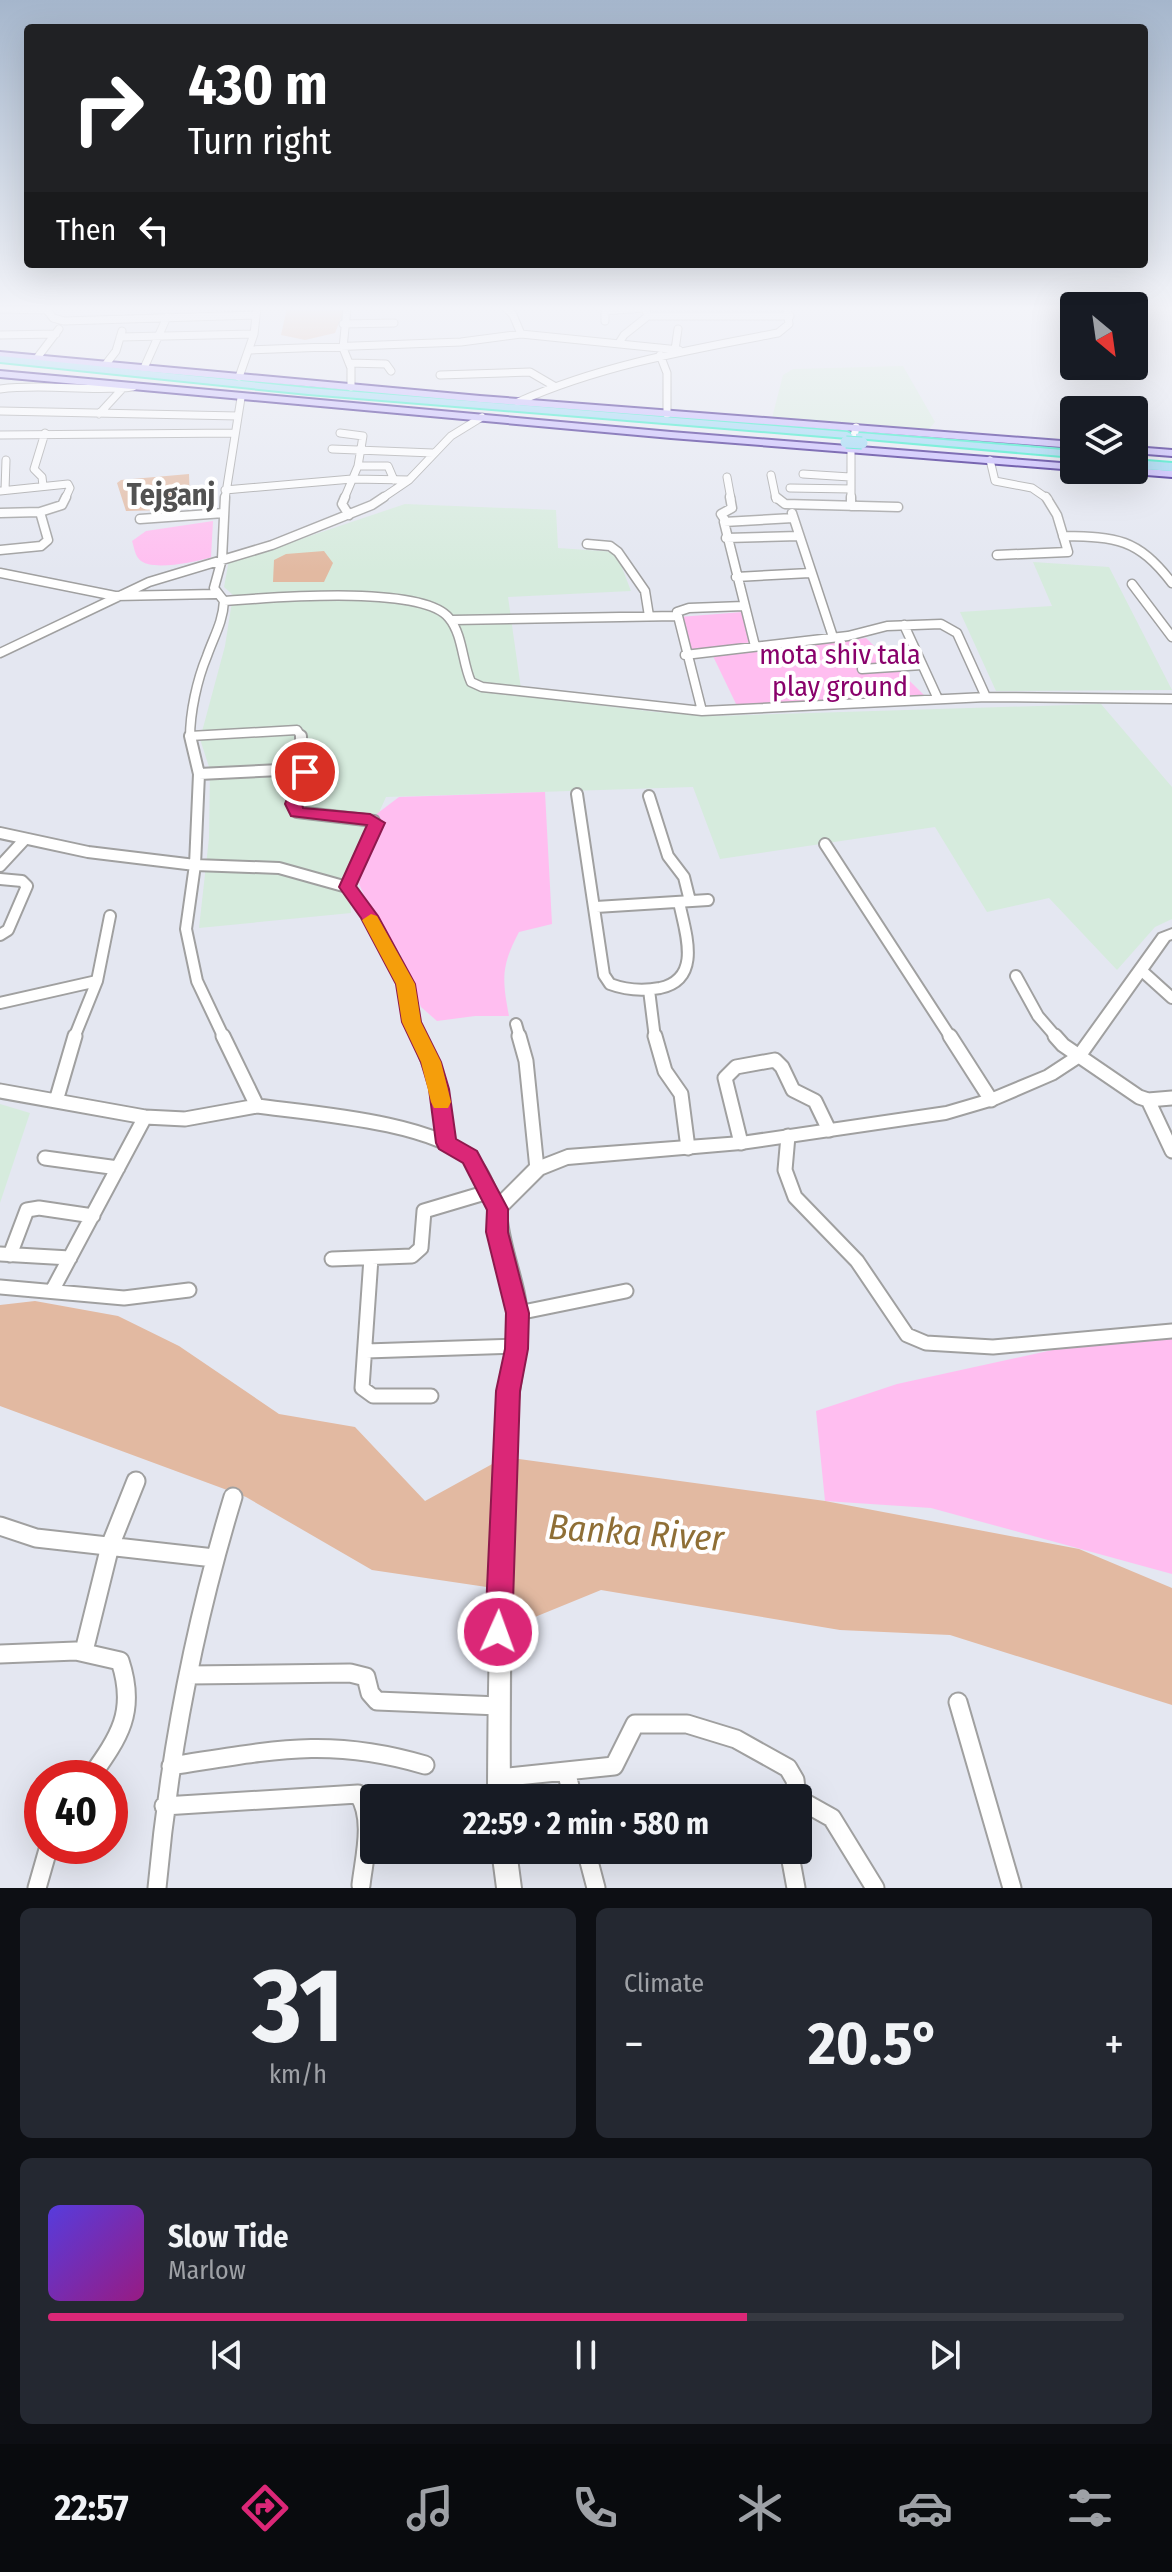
<!DOCTYPE html>
<html lang="en">
<head>
<meta charset="utf-8">
<style>
  :root { --surface:#171b24; --page:#242831; --text:#f1f3f6; --muted:#9ea1a6; --line:#363941; --accent:#db2777 }
  body { margin:0; font-family:"Fira Sans Condensed",sans-serif; background:var(--page); color:var(--text); height:100vh; display:flex; flex-direction:column; font-size:30px; white-space:nowrap }
  * { box-sizing:border-box; margin:0 }
  p { font-size:26px; color:var(--muted) }
  .icon { flex:none; width:44px; height:44px; fill:none; stroke:currentColor; stroke-width:2; stroke-linecap:round; stroke-linejoin:round }
  .map { position:relative; height:1888px; overflow:hidden }
  .drawer { display:flex; flex-direction:column; gap:20px; padding:20px; background:#0d0f14; flex:1 }
  .drawer>* { flex:none }
  .banner { position:absolute; left:24px; top:24px; width:1124px; height:244px; border-radius:8px; box-shadow:0 8px 32px #0002; background:#202124; color:#fff; overflow:hidden }
  .needle { width:52px; rotate:151deg }
  .buttons { position:absolute; left:1060px; top:292px; display:grid; gap:16px }
  .buttons a { display:grid; place-items:center; width:88px; height:88px; border-radius:8px; background:var(--surface); box-shadow:0 8px 32px #0002; font-size:40px }
  .speed { position:absolute; left:24px; top:1760px; display:flex; gap:16px; font-size:40px; font-weight:700; text-align:center }
  .speed>* { display:grid; place-content:center; width:104px; height:104px; border-radius:50%; background:var(--surface); box-shadow:0 8px 32px #0002; line-height:1 }
  .speed .limit { border:12px solid #d22; background:#fff; color:#111 }
  .pin { position:absolute; display:grid; place-items:center; width:68px; height:68px; color:#fff; margin:-34px; border:4px solid #fff; border-radius:50%; box-shadow:0 2px 8px #0007 }
  .me { position:absolute; width:88px; margin:-44px; rotate:2deg; stroke-linejoin:round; filter:drop-shadow(0 0 6px #0008) }
  .turn { display:flex; align-items:center; gap:28px; height:168px; padding:0 32px; font-size:36px }
  .turn .icon { width:104px; height:104px; stroke-width:2.5 }
  .turn b { display:block; font-size:56px; line-height:68px }
  .then { display:flex; align-items:center; height:76px; padding:0 32px; background:#0003; gap:16px; font-size:30px }
  .big { font-size:60px; font-weight:700; line-height:1.1 }
  .drawer .tile { flex:1; display:flex; flex-direction:column; justify-content:center; gap:12px; min-width:0; padding:0 28px; border-radius:12px; background:var(--page) }
  .drawer .dial { align-items:center; gap:0 }
  .dial b { font-size:104px; line-height:1 }
  .song { display:flex; align-items:center; gap:24px }
  .cover { width:96px; height:96px; border-radius:12px; background:linear-gradient(135deg,hsl(250 70% 55%),hsl(310 70% 35%)) }
  .played { height:8px; border-radius:4px; background:linear-gradient(90deg,var(--accent) 65%,var(--line) 65%) }
  .keys { display:flex; justify-content:space-around; direction:ltr }
  .heat { display:flex; justify-content:space-between; align-items:center; font-size:44px; direction:ltr }
  .drawer .tiles { flex:1; display:grid; gap:20px; grid-template-columns:1fr 1fr }
  .tile:last-child { grid-column:span 2 }
  .trip { position:absolute; left:360px; top:1784px; width:452px; height:80px; border-radius:8px; background:var(--surface); box-shadow:0 8px 32px #0002; font-weight:700; line-height:80px; text-align:center }
  .dock { display:flex; height:128px; justify-content:space-around; align-items:center; background:#090b0e; color:var(--muted) }
  .dock .icon { width:56px; height:56px }
  .dock .selected { color:var(--accent) }
  .dock b { font-size:36px; color:var(--text) }
  .map>svg:first-child { display:block }
  .industrial { fill:#d6ebdd }
  .park { fill:#ffbef0 }
  .water { fill:#e2b9a1 }
  .lines { fill:none; stroke-linecap:round; stroke-linejoin:round }
  .minor-far4-casing { stroke:#a0a0a0; stroke-width:9 }
  .minor-far3-casing { stroke:#a0a0a0; stroke-width:11 }
  .minor-far2-casing { stroke:#a0a0a0; stroke-width:14 }
  .minor-far1-casing { stroke:#a0a0a0; stroke-width:17 }
  .minor-casing { stroke:#a0a0a0; stroke-width:21 }
  .tertiary-casing { stroke:#a0a0a0; stroke-width:4 }
  .secondary-casing { stroke:#1f007c; stroke-width:4 }
  .trunk-casing { stroke:#14ecc0; stroke-width:4 }
  .minor-far4 { stroke:#fff; stroke-width:7 }
  .minor-far3 { stroke:#fff; stroke-width:8 }
  .minor-far2 { stroke:#fff; stroke-width:10 }
  .minor-far1 { stroke:#fff; stroke-width:13 }
  .minor { stroke:#fff; stroke-width:17 }
  .tertiary { fill:#fff; fill-rule:evenodd }
  .secondary { fill:#c2b4ff; fill-rule:evenodd }
  .trunk { fill:#90d4f4; fill-rule:evenodd }
  .trunk-bridge-casing { stroke:#14ecc0; stroke-width:13; stroke-linecap:butt }
  .trunk-bridge { stroke:#90d4f4; stroke-width:11 }
  .route { fill:#db2777; stroke:#8e194d; stroke-width:2 }
  .slow { fill:#f59e0b }
  .labels { text-anchor:middle; dominant-baseline:central; stroke-width:8; stroke-linejoin:round; paint-order:stroke }
  .park-label { font-size:28px; fill:#89016b; stroke:#fff }
  .far-district-label { font-size:30px; font-weight:bold; fill:#525252; stroke:#fff }
  .near-water-label { font-size:36px; font-style:italic; fill:#8f6f36; stroke:#fff }
</style>
</head>
<body>
<div class="map">
<svg width="1172" height="1888" viewBox="0 0 1172 1888">
  <rect width="100%" height="100%" fill="#e4e7f1"/>
  <path class="industrial" d="M903 366 935 422 927 431 772 418 783 375 793 369Z
    M405 504 556 510 558 548 616 552 631 591 508 597 522 696 656 712 718 716 1101 704 1172 787V919L1155 927 1117 970 1049 898 987 912 935 827 720 859 693 787 386 797 350 877 351 913 199 928 209 838 210 770 200 739 225 646 233 595 224 587 229 560 280 546Z
    M1033 562 1109 567 1172 690 996 691 960 612 1052 606Z
    M0 1104 30 1113 0 1203Z"/>
  <path class="park" d="M213 521 211 557 209 558C193 562 150 572 139 559 135 555 134 547 132 541L146 531Z
    M743 612 753 642 691 650 679 617Z
    M866 638 924 695 737 706 712 654Z
    M545 792 552 924 519 932C501 966 502 979 509 1016H475L437 1021 421 1007 400 953 369 907 357 879 370 819 399 797Z
    M1162 1326 1172 1333V1574L931 1508 825 1501 816 1411 897 1384Z"/>
  <path class="water" d="M287 308H345L335 333 305 340 281 335Z
    M189 474 190 503 164 510 126 511 117 483 121 480Z
    M324 551 333 563 324 582H273L274 560 286 554Z
    M35 1301 118 1316 179 1346 279 1414 355 1427 425 1501 505 1457 825 1501 1079 1549 1172 1588V1705L950 1635 840 1630 601 1590 498 1632 500 1589 372 1570 246 1497 0 1406V1305Z"/>
  <g class="lines">
    <g class="minor-far4-casing">
      <path id="minor-far4" d="M347 308 343 348 351 368V387
        M506 308 513 315 521 334
        M0 309 47 310 53 318 64 321 256 315
        M648 316H790
        M605 321V311L643 308
        M343 324 394 323
        M0 335 56 334
        M120 337 254 334
        M619 343 624 335 648 316 645 308
        M250 350 461 342 521 334 679 350
        M675 350 678 329
        M660 355 667 373V414
        M37 358 59 329
        M349 363 386 364 391 371
        M106 364 116 351 122 331
        M144 368 167 317
        M440 375 530 372 554 386
        M239 377 254 334 257 308
        M0 389C44 383 89 392 133 387
        M518 402C601 365 689 350 778 333L789 324 787 308
        M0 411 238 416
        M99 414 123 388
        M340 433 363 436 358 466 344 499
        M0 435 235 433
        M332 449 433 453
        M990 460 995 481 1032 488 1048 499
        M358 466H388L394 480
        M803 474 850 477
        M771 475 776 499
        M727 477 731 499
        M43 486 42 477 34 469 45 433
        M790 488 851 489
        M5 490 6 460
        M225 490 352 479 409 480
        M0 491 68 484 70 488 65 499
        M225 499 241 398
        M381 499 409 480 451 436 482 417
        M851 499V451L856 427"/>
    </g>
    <g class="minor-far3-casing">
      <path id="minor-far3" d="M345 497 342 504 349 515
        M776 497 785 504 898 507
        M851 497V506
        M40 512 62 505 66 497
        M0 513 40 512 48 540 41 546 0 550
        M792 513 833 637
        M140 519 224 513
        M725 520 721 514 732 508 730 497
        M1063 536C1117 537 1137 538 1172 583
        M726 538 799 536
        M587 544 610 546 618 552 645 591 649 616
        M997 555 1068 552 1057 515 1046 497
        M0 573 115 596 216 594
        M736 577 810 573
        M1132 584 1172 637
        M224 601C267 598 422 584 449 618 463 635 462 662 471 682L482 687 702 711 986 697 1172 699
        M453 620 676 616
        M904 625 938 699
        M755 646 724 522 793 518
        M0 653 149 582 272 545 372 505 384 497
        M685 655 848 636 887 626 941 624 957 633 986 697
        M862 669 922 665
        M702 711 677 612 689 608 744 606
        M190 736 297 730 302 738
        M190 738C190 712 197 680 207 656 214 636 223 622 224 601L214 588 222 559 225 497"/>
    </g>
    <g class="minor-far2-casing">
      <path id="minor-far2" d="M190 736 199 774 195 865 186 929 197 981 224 1038
        M301 736V769
        M199 774 301 769 306 776 294 804 297 812 374 821 376 826 347 887
        M577 794 604 975 610 984C626 990 643 991 660 988 703 979 685 932 679 902
        M649 796 668 856 684 877 690 901
        M0 833 88 852 195 865 279 868 347 887 369 916 405 984 412 1022 420 1038
        M825 844 951 1038
        M0 866 25 839
        M0 879 22 881 27 886 8 930 0 935
        M596 907 708 900
        M1141 970 1172 998
        M1016 976 1038 1016 1057 1038
        M649 990 655 1038
        M0 1003 97 981
        M516 1024 520 1038
        M74 1038 97 981 110 916"/>
    </g>
    <g class="minor-far1-casing">
      <path id="minor-far1" d="M223 1036 257 1106C309 1113 435 1122 471 1160 484 1173 489 1193 497 1209
        M419 1036 439 1089 447 1143
        M519 1036 526 1061 537 1169
        M655 1036 665 1071 681 1094 688 1148
        M950 1036 991 1100
        M1055 1036 1063 1045 1139 1097 1148 1100 1172 1098
        M0 1091 145 1117 185 1119 257 1106
        M1148 1100 1172 1151
        M56 1101 75 1036
        M788 1136 785 1170 795 1197 857 1261 907 1335 926 1343 993 1347 1172 1331
        M741 1143 725 1078 736 1067 775 1060 782 1067 793 1090 815 1101 829 1130
        M45 1158 118 1168
        M0 1254 70 1258
        M10 1255 27 1210 39 1208 93 1216
        M371 1258 362 1388 373 1396H431
        M332 1259 412 1256 421 1248 424 1211 488 1192
        M0 1287 124 1298 189 1290
        M52 1291 145 1117
        M518 1313 626 1291
        M366 1351 516 1346"/>
    </g>
    <g class="minor-casing">
      <path id="minor" d="M0 1526 36 1538 214 1558
        M84 1651 110 1546 136 1481
        M0 1654 76 1651 120 1661C137 1712 119 1737 90 1778
        M188 1675 350 1673 366 1677 370 1693 377 1701 499 1706
        M958 1702 1012 1888
        M171 1766C269 1751 327 1736 425 1765
        M566 1771 614 1766 635 1724H687L736 1739 788 1768 795 1780 797 1798
        M499 1778 566 1771 573 1798
        M798 1799 832 1818 875 1888
        M164 1806 358 1794C375 1818 364 1858 361 1885
        M586 1850 596 1888
        M789 1850 796 1888
        M37 1888 49 1846
        M157 1888C169 1755 194 1625 233 1497"/>
    </g>
    <g class="tertiary-casing">
      <path id="tertiary" d="M1172 929V939L1169 940 1084 1060 1055 1079 997 1104 946 1119 741 1149 568 1164 543 1174 506 1211C508 1248 526 1282 527 1318 527 1353 518 1387 516 1421 511 1547 509 1672 510 1798H488C488 1674 492 1550 497 1426 499 1390 510 1354 509 1317 508 1288 481 1227 491 1204L531 1164 567 1150 741 1137 946 1107 987 1095 1045 1071 1074 1052 1159 934Z
        M492 1850H516L521 1888H497Z"/>
    </g>
    <g class="secondary-casing">
      <path id="secondary" d="M0 352 480 396 1074 442V448L480 402 0 358Z
        M0 371 671 432 1074 464 1075 470 671 438 0 377Z
        M1134 447 1172 450V456L1134 453Z
        M1134 468 1172 471V477L1121 473 1116 470H1134Z"/>
    </g>
    <g class="trunk-casing">
      <path id="trunk" d="M0 356 308 388 847 432 853 435 847 438 308 394 0 362Z
        M860 433 1074 451V457L856 438V434Z
        M1134 460 1172 463V471L1134 468Z"/>
    </g>
    <use href="#minor-far4" class="minor-far4"/>
    <use href="#minor-far3" class="minor-far3"/>
    <use href="#minor-far2" class="minor-far2"/>
    <use href="#minor-far1" class="minor-far1"/>
    <use href="#minor" class="minor"/>
    <use href="#tertiary" class="tertiary"/>
    <use href="#secondary" class="secondary"/>
    <use href="#trunk" class="trunk"/>
    <g class="trunk-bridge-casing">
      <path id="trunk-bridge" d="M846 442 862 443"/>
    </g>
    <use href="#trunk-bridge" class="trunk-bridge"/>
  </g>
  <linearGradient id="sky" x2="0" y2="1"><stop stop-color="#a5b6cc"/><stop offset="0.54" stop-color="#f3f4f9"/><stop offset="1" stop-color="#f3f4f9" stop-opacity="0"/></linearGradient>
  <rect width="1172" height="572" fill="url(#sky)"/>
  <path class="route" d="M305 767 313 772 302 804 303 808 370 814 385 823 356 886 378 916 415 984 421 1022 441 1062 449 1089 456 1139 477 1151 508 1209V1232L529 1313 528 1349 520 1391 512 1632 508 1641 498 1645 489 1641 485 1632 496 1391 505 1349 506 1313 486 1232 487 1210 463 1163 439 1149 436 1143 429 1089 421 1062 402 1022 396 984 361 918 339 887 367 825 291 816 285 804 297 772Z"/>
  <path class="slow" d="M371 914 377 916 415 984 421 1022 441 1062 451 1102 448 1108H434L431 1102 421 1062 402 1022 396 984 362 920Z"/>
  <g class="labels">
    <g class="park-label">
      <text x="840" y="654">mota shiv tala<tspan x="840" dy="32">play ground</tspan></text>
    </g>
    <g class="far-district-label">
      <text x="171" y="495">Tejganj</text>
    </g>
    <g class="near-water-label">
      <text transform="translate(636 1533) rotate(4)">Banka River</text>
    </g>
  </g>
</svg>
<div class="buttons">
<a><svg class="needle" viewBox="-14 -14 28 28"><path d="M0-13l5 13h-10z" fill="#e53935"/><path d="M0 13l5-13h-10z" fill="#9ea1a6"/></svg></a>
<a><svg class="icon" aria-label="layers" viewBox="0 0 24 24"><path d="M12 4l9 5-9 5-9-5zM3 14l9 5 9-5"/></svg></a>
</div>
<div class="speed"><div class="limit">40</div></div>
<div class="pin" style="left:305px;top:772px;background:#d93025"><svg class="icon" aria-label="arrive" viewBox="0 0 24 24"><path d="M6 21V4h12l-3 4 3 4H6"/></svg></div>
<svg class="me" style="left:498px;top:1632px" viewBox="-20 -20 40 40"><circle r="17" fill="#db2777" stroke="#fff" stroke-width="3"/><path d="M0-11L8 9 0 5-8 9z" fill="#fff"/></svg>
<div class="trip">22:59 · 2 min · 580 m</div>
<div class="banner">
<div class="turn"><svg class="icon" aria-label="right" viewBox="0 0 24 24"><path d="M7 20v-9h11M14 6l5 5-5 5"/></svg><div><b>430 m</b>Turn right</div></div>
<div class="then">Then<svg class="icon" aria-label="left" viewBox="0 0 24 24"><path d="M17 20v-9H6M10 6l-5 5 5 5"/></svg></div>
</div>
</div>
<section class="drawer">
<div class="tiles">
<div class="tile dial"><b>31</b><p>km/h</p></div>
<div class="tile"><p>Climate</p>
<div class="heat"><a>−</a><b class="big">20.5°</b><a>+</a></div>
</div>
<div class="tile">
<div class="song"><i class="cover"></i><div><b>Slow Tide</b><p>Marlow</p></div></div>
<div class="played"></div>
<div class="keys"><svg class="icon" aria-label="previous" viewBox="0 0 24 24"><path d="M18 5L8 12l10 7zM5 5v14"/></svg><svg class="icon" aria-label="pause" viewBox="0 0 24 24"><path d="M8 5v14M16 5v14"/></svg><svg class="icon" aria-label="next" viewBox="0 0 24 24"><path d="M6 5l10 7-10 7zM19 5v14"/></svg></div>
</div>
</div>
</section>
<nav class="dock">
<b>22:57</b>
<svg class="icon selected" aria-label="directions" viewBox="0 0 24 24"><path d="M12 3l9 9-9 9-9-9zM9 14v-3h6M13 9l2 2-2 2"/></svg>
<svg class="icon" aria-label="music" viewBox="0 0 24 24"><path d="M9 18V5l10-2v13"/><circle cx="6" cy="18" r="3"/><circle cx="16" cy="16" r="3"/></svg>
<svg class="icon" aria-label="phone" viewBox="0 0 24 24"><path d="M5 4h4l2 5-3 2q2 4 5 5l2-3 5 2v4C11 20 4 13 5 4z"/></svg>
<svg class="icon" aria-label="climate" viewBox="0 0 24 24"><path d="M12 3v18M4 7l16 10M4 17L20 7"/></svg>
<svg class="icon" aria-label="car" viewBox="0 0 24 24"><path d="M5 17H2v-5l4-1 3-4h7l3 4 3 1v5h-3M9 17h6M6 11h13"/><circle cx="7" cy="17" r="2"/><circle cx="17" cy="17" r="2"/></svg>
<svg class="icon" aria-label="filters" viewBox="0 0 24 24"><path d="M4 7h16M4 17h16"/><circle cx="9" cy="7" r="2"/><circle cx="15" cy="17" r="2"/></svg>
</nav>
</body>
</html>
